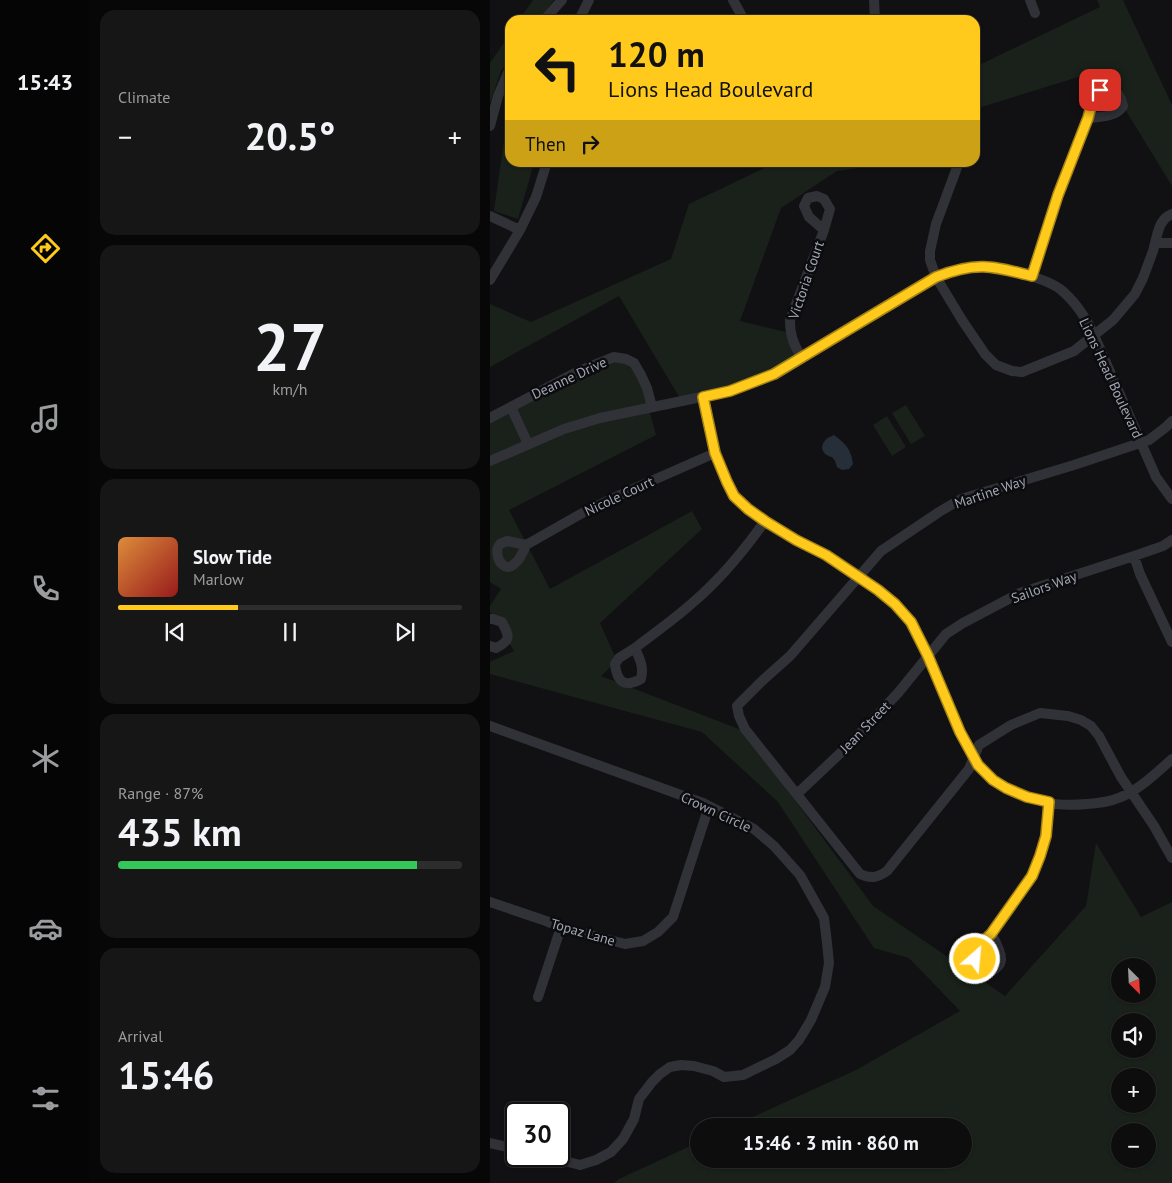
<!DOCTYPE html>
<html lang="en">
<head>
<meta charset="utf-8">
<style>
  :root { --surface:#0d0d0e; --page:#161617; --text:#f1f3f6; --muted:#9a9c9e; --line:#2d2d2e; --accent:#ffca1c }
  body { margin:0; font-family:"PT Sans",sans-serif; background:var(--page); color:var(--text); height:100vh; display:flex; flex-direction:column; font-size:19px; white-space:nowrap }
  * { box-sizing:border-box; margin:0 }
  p { font-size:16px; color:var(--muted) }
  .icon { flex:none; width:28px; height:28px; fill:none; stroke:currentColor; stroke-width:2; stroke-linecap:round; stroke-linejoin:round }
  .map { position:relative; flex:1; overflow:hidden }
  .details { display:flex; flex-direction:column; gap:10px; padding:10px; background:#070708; width:400px }
  .details>* { flex:none }
  .banner { position:absolute; left:15px; top:15px; width:475px; height:152px; border-radius:15px; box-shadow:0 1px 4px #0004,0 0 0 1px var(--line); background:#ffca1c; color:#111; overflow:hidden }
  .needle { width:32px; rotate:156deg }
  .controls { position:absolute; left:621px; top:958px; display:grid; gap:10px }
  .controls a { display:grid; place-items:center; width:45px; height:45px; border-radius:50%; background:var(--surface); box-shadow:0 1px 4px #0004,0 0 0 1px var(--line); font-size:25px }
  .speed { position:absolute; left:15px; top:1102px; display:flex; gap:10px; font-size:25px; font-weight:700; text-align:center }
  .speed>* { display:grid; place-content:center; width:65px; height:65px; border-radius:50%; background:var(--surface); box-shadow:0 1px 4px #0004,0 0 0 1px var(--line); line-height:1 }
  .speed .limit { border:2px solid #111; border-radius:8px; background:#fff; color:#111 }
  .pin { position:absolute; display:grid; place-items:center; width:42px; height:42px; color:#fff; margin:-21px; border-radius:10px; box-shadow:0 2px 8px #0006 }
  .me { position:absolute; width:55px; margin:-28px; rotate:27deg; stroke-linejoin:round; filter:drop-shadow(0 0 4px #0008) }
  .turn { display:flex; align-items:center; gap:18px; height:105px; padding:0 20px; font-size:22px }
  .turn .icon { width:65px; height:65px; stroke-width:2.5 }
  .turn b { display:block; font-size:35px; line-height:42px }
  .then { display:flex; align-items:center; height:48px; padding:0 20px; background:#0003; gap:10px; font-size:19px }
  .big { font-size:38px; font-weight:700; line-height:1.1 }
  .details .tile { flex:1; display:flex; flex-direction:column; justify-content:center; gap:8px; min-width:0; padding:0 18px; border-radius:15px; background:var(--page) }
  .details .dial { align-items:center; gap:0 }
  .dial b { font-size:65px; line-height:1 }
  .song { display:flex; align-items:center; gap:15px }
  .cover { width:60px; height:60px; border-radius:8px; background:linear-gradient(135deg,hsl(30 70% 55%),hsl(0 70% 35%)) }
  .played { height:5px; border-radius:2px; background:linear-gradient(90deg,var(--accent) 35%,var(--line) 35%) }
  .keys { display:flex; justify-content:space-around; direction:ltr }
  .heat { display:flex; justify-content:space-between; align-items:center; font-size:28px; direction:ltr }
  .charge { height:8px; border-radius:4px; background:linear-gradient(90deg,#34c759 87%,var(--line) 0) }
  .trip { position:absolute; left:200px; top:1118px; width:282px; height:50px; border-radius:25px; background:var(--surface); box-shadow:0 1px 4px #0004,0 0 0 1px var(--line); font-weight:700; line-height:50px; text-align:center }
  main { display:flex; flex:1; min-height:0 }
  .menu { display:flex; flex-direction:column; width:90px; justify-content:space-around; align-items:center; background:#050506; color:var(--muted) }
  .menu .icon { width:35px; height:35px }
  .menu .selected { color:var(--accent) }
  .menu b { font-size:22px; color:var(--text) }
  .map>svg:first-child { display:block }
  .green { fill:#19211a; fill-rule:evenodd }
  .water { fill:#262e37 }
  .lines { fill:none; stroke-linecap:round; stroke-linejoin:round }
  .minor { stroke:#313238; stroke-width:10 }
  .route-casing { stroke:#a68312; stroke-width:12 }
  .route { stroke:#ffca1c; stroke-width:9 }
  .labels { text-anchor:middle; dominant-baseline:central; stroke-width:5; stroke-linejoin:round; paint-order:stroke }
  .street-label { font-size:14px; fill:#a1a5b5; stroke:#0c0c0e }
</style>
</head>
<body>
<main>
<nav class="menu">
<b>15:43</b>
<svg class="icon selected" aria-label="directions" viewBox="0 0 24 24"><path d="M12 3l9 9-9 9-9-9zM9 14v-3h6M13 9l2 2-2 2"/></svg>
<svg class="icon" aria-label="music" viewBox="0 0 24 24"><path d="M9 18V5l10-2v13"/><circle cx="6" cy="18" r="3"/><circle cx="16" cy="16" r="3"/></svg>
<svg class="icon" aria-label="phone" viewBox="0 0 24 24"><path d="M5 4h4l2 5-3 2q2 4 5 5l2-3 5 2v4C11 20 4 13 5 4z"/></svg>
<svg class="icon" aria-label="climate" viewBox="0 0 24 24"><path d="M12 3v18M4 7l16 10M4 17L20 7"/></svg>
<svg class="icon" aria-label="car" viewBox="0 0 24 24"><path d="M5 17H2v-5l4-1 3-4h7l3 4 3 1v5h-3M9 17h6M6 11h13"/><circle cx="7" cy="17" r="2"/><circle cx="17" cy="17" r="2"/></svg>
<svg class="icon" aria-label="filters" viewBox="0 0 24 24"><path d="M4 7h16M4 17h16"/><circle cx="9" cy="7" r="2"/><circle cx="15" cy="17" r="2"/></svg>
</nav>
<section class="details">
<div class="tile"><p>Climate</p>
<div class="heat"><a>−</a><b class="big">20.5°</b><a>+</a></div>
</div>
<div class="tile dial"><b>27</b><p>km/h</p></div>
<div class="tile">
<div class="song"><i class="cover"></i><div><b>Slow Tide</b><p>Marlow</p></div></div>
<div class="played"></div>
<div class="keys"><svg class="icon" aria-label="previous" viewBox="0 0 24 24"><path d="M18 5L8 12l10 7zM5 5v14"/></svg><svg class="icon" aria-label="pause" viewBox="0 0 24 24"><path d="M8 5v14M16 5v14"/></svg><svg class="icon" aria-label="next" viewBox="0 0 24 24"><path d="M6 5l10 7-10 7zM19 5v14"/></svg></div>
</div>
<div class="tile"><p>Range · 87%</p><b class="big">435 km</b><div class="charge"></div></div>
<div class="tile"><p>Arrival</p><b class="big">15:46</b></div>
</section>
<div class="map">
<svg width="682" height="1183" viewBox="0 0 682 1183">
  <rect width="100%" height="100%" fill="#111113"/>
  <path class="green" d="M43 0H64L49 20H29Z
    M607 0H633L682 105V186L611 70 485 109V67L610 7Z
    M20 34V59L11 71 0 103V63Z
    M20 98V162L44 163 28 219 4 211Z
    M285 163H408L347 171 291 208 250 321 300 333 310 358 217 395 191 400 129 296 0 367V304L41 322 181 259 199 204Z
    M114 359 147 366 166 435 19 510 60 589 202 511 212 529 110 623 127 661 111 676 254 731 383 906 515 996 596 906 606 843 651 917 682 902V1183H124L129 1179 209 1142V1159H474V1126H243L366 1070 470 1011 419 958 384 948 288 802 212 732 0 674V662L24 651 0 611V606L11 589 0 582V422ZM630 966H658V994H630ZM630 1021H658V1049H630ZM630 1076H658V1104H630ZM630 1131H658V1159H630Z
    M416 405 435 436 421 444 402 413Z
    M397 416 416 447 402 456 383 425Z"/>
  <path class="water" d="M344 435C356 444 361 449 363 464L359 469 352 470 347 467 345 461 342 457C335 456 329 449 334 442 336 438 340 437 344 435Z"/>
  <g class="lines">
    <path class="minor" d="M243 0 254 20
      M384 0 385 20
      M540 0 545 13
      M54 20 72 0
      M89 20 99 0
      M618 87 624 88 631 99 633 106C626 117 610 117 598 118 602 103 603 94 618 87Z
      M0 126 8 96 20 68
      M469 162 446 224 440 251V260L446 277 472 320 495 354 506 365 522 371 532 372 584 351 623 320 645 294 653 278 663 251 665 243
      M327 196 334 199 340 209 334 230 319 217 314 206 318 198Z
      M682 214C670 218 668 232 665 243H682
      M0 216 30 230
      M542 276 568 195 598 118
      M0 280 30 230 46 197 57 162
      M311 357C304 344 300 337 300 320L334 230
      M213 397C220 430 225 465 243 494 259 518 308 540 334 554 344 560 353 567 362 573 377 582 392 592 405 604 418 617 426 632 434 648 448 677 459 709 474 738 482 754 489 769 504 780 520 793 540 797 560 803 572 806 585 805 597 804 609 803 620 802 631 797 649 790 667 772 682 759
      M21 407 38 444
      M0 418 87 372 124 357 136 359 144 363 151 375 157 388 162 407
      M682 421 676 427 659 440 584 465 471 499 449 512 391 551 300 656 272 681 247 706 249 716 255 729 370 874C381 879 387 878 397 871L479 769 489 745 521 725 550 713 578 716 591 720 601 726 609 736 631 777 664 826 682 858
      M0 461 74 429 110 418 240 391 285 375 383 314 446 277C460 272 474 267 488 266 507 265 555 278 570 289 585 301 596 318 604 335L666 477 682 499
      M17 541 36 545C19 589 0 555 10 544 11 543 16 542 17 541Z
      M36 545 96 511 143 489 225 453
      M644 556 650 574 682 642
      M0 619H3L12 622C19 636 22 640 6 648L0 646
      M145 648C163 634 183 620 200 605 229 581 253 552 275 521
      M145 648C150 660 154 666 151 679 134 688 127 682 125 664L129 658Z
      M0 726 213 803 264 829 284 846 310 875 334 918 337 943 339 963 335 987 321 1020 309 1040 300 1050 286 1059 253 1075 234 1077 223 1071 204 1066 191 1065 180 1067 170 1074 162 1082 149 1099 144 1119 133 1139 121 1152 106 1160 90 1165 56 1156
      M307 794 360 744 408 693 456 634 473 623 530 593 644 556 673 546 682 540
      M0 902 56 921 71 927 135 944 153 941 168 932 183 917 219 806
      M501 934 542 876 550 856 556 836 559 802
      M501 934C505 941 511 950 511 959 511 963 508 967 505 969 490 980 480 957 489 944 492 940 497 937 501 934Z
      M48 997 71 927
      M0 1143 26 1149"/>
  </g>
  <g class="lines">
    <g class="route-casing">
      <path id="route" d="M485 959V953L490 944 501 934 542 876 550 856 556 836 559 802 537 797 516 788 503 780 488 765 470 732 438 656 421 622 405 604 388 590 336 555 306 540 275 521 258 509 244 496 237 482 225 453 213 397 240 391 284 374 369 323 446 277C486 261 503 266 542 276L568 195 598 118 603 99 610 90"/>
    </g>
    <use href="#route" class="route"/>
  </g>
  <g class="labels">
    <g class="street-label">
      <text transform="translate(316 280) rotate(-71)">Victoria Court</text>
      <text transform="translate(79 378) rotate(-25)">Deanne Drive</text>
      <text transform="translate(621 378) rotate(65)">Lions Head Boulevard</text>
      <text transform="translate(500 492) rotate(-19)">Martine Way</text>
      <text transform="translate(129 496) rotate(-25)">Nicole Court</text>
      <text transform="translate(554 587) rotate(-20)">Sailors Way</text>
      <text transform="translate(375 727) rotate(-46)">Jean Street</text>
      <text transform="translate(226 812) rotate(25)">Crown Circle</text>
      <text transform="translate(93 932) rotate(16)">Topaz Lane</text>
    </g>
  </g>
</svg>
<div class="controls">
<a><svg class="needle" viewBox="-14 -14 28 28"><path d="M0-13l5 13h-10z" fill="#e53935"/><path d="M0 13l5-13h-10z" fill="#9a9c9e"/></svg></a>
<a><svg class="icon" aria-label="sound" viewBox="0 0 24 24"><path d="M4 9h4l5-4v14l-5-4H4zM17 9q2 3 0 6"/></svg></a>
<a>+</a>
<a>−</a>
</div>
<div class="speed"><div class="limit">30</div></div>
<div class="pin" style="left:610px;top:90px;background:#d93025"><svg class="icon" aria-label="arrive" viewBox="0 0 24 24"><path d="M6 21V4h12l-3 4 3 4H6"/></svg></div>
<svg class="me" style="left:485px;top:959px" viewBox="-20 -20 40 40"><circle r="17" fill="#ffca1c" stroke="#fff" stroke-width="3"/><path d="M0-11L8 9 0 5-8 9z" fill="#fff"/></svg>
<div class="trip">15:46 · 3 min · 860 m</div>
<div class="banner">
<div class="turn"><svg class="icon" aria-label="left" viewBox="0 0 24 24"><path d="M17 20v-9H6M10 6l-5 5 5 5"/></svg><div><b>120 m</b>Lions Head Boulevard</div></div>
<div class="then">Then<svg class="icon" aria-label="right" viewBox="0 0 24 24"><path d="M7 20v-9h11M14 6l5 5-5 5"/></svg></div>
</div>
</div>
</main>
</body>
</html>
